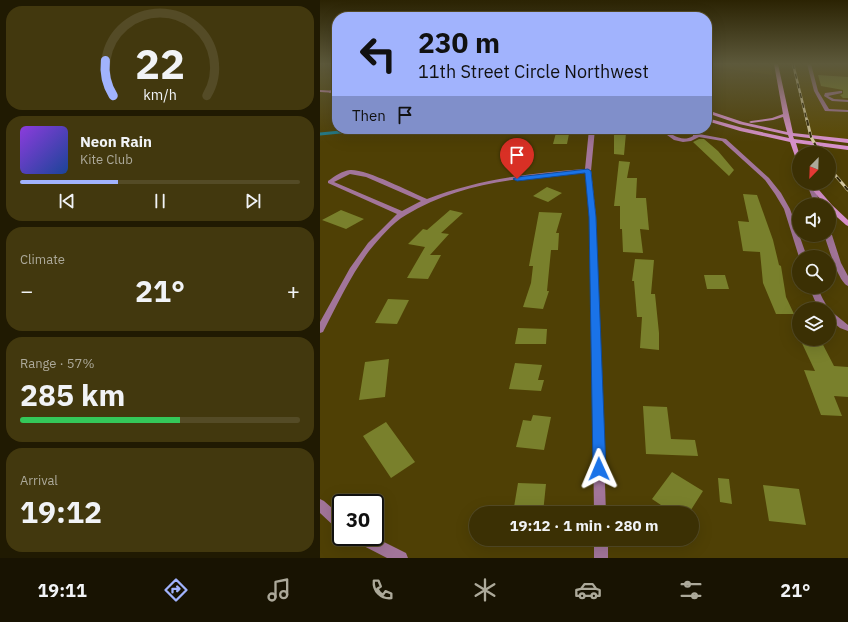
<!DOCTYPE html>
<html lang="en">
<head>
<meta charset="utf-8">
<style>
  :root { --surface:#3b3004; --page:#42380e; --text:#f1f3f6; --muted:#aca99a; --line:#544b26; --accent:#a1b3fd }
  body { margin:0; font-family:"IBM Plex Sans",sans-serif; background:var(--page); color:var(--text); height:100vh; display:flex; flex-direction:column; font-size:15px; white-space:nowrap }
  * { box-sizing:border-box; margin:0 }
  p { font-size:13px; color:var(--muted) }
  .icon { flex:none; width:22px; height:22px; fill:none; stroke:currentColor; stroke-width:2; stroke-linecap:round; stroke-linejoin:round }
  .map { position:relative; flex:1; overflow:hidden }
  .sheet { display:flex; flex-direction:column; gap:6px; padding:6px; background:#201a02; width:320px }
  .sheet>* { flex:none }
  .hud { position:absolute; left:12px; top:12px; width:380px; height:122px; border-radius:16px; box-shadow:0 4px 16px #0002,0 0 0 1px var(--line); background:#a1b3fd; color:#111; overflow:hidden }
  .needle { width:26px; rotate:203deg }
  .buttons { position:absolute; left:472px; top:146px; display:grid; gap:8px }
  .buttons a { display:grid; place-items:center; width:44px; height:44px; border-radius:50%; background:var(--surface); box-shadow:0 4px 16px #0002,0 0 0 1px var(--line); font-size:20px }
  .speed { position:absolute; left:12px; top:494px; display:flex; gap:8px; font-size:20px; font-weight:700; text-align:center }
  .speed>* { display:grid; place-content:center; width:52px; height:52px; border-radius:50%; background:var(--surface); box-shadow:0 4px 16px #0002,0 0 0 1px var(--line); line-height:1 }
  .speed .limit { border:2px solid #111; border-radius:6px; background:#fff; color:#111 }
  .pin { position:absolute; display:grid; place-items:center; width:34px; height:34px; color:#fff; margin:-41px -17px; border-radius:50% 50% 50% 0; rotate:-45deg; box-shadow:0 0 4px #0007 }
  .pin .icon { rotate:45deg }
  .me { position:absolute; width:44px; margin:-22px; rotate:359deg; stroke-linejoin:round; filter:drop-shadow(0 0 3px #0008) }
  .turn { display:flex; align-items:center; gap:14px; height:84px; padding:0 20px; font-size:18px }
  .turn .icon { width:52px; height:52px; stroke-width:2.5 }
  .turn b { display:block; font-size:28px; line-height:34px }
  .then { display:flex; align-items:center; height:38px; padding:0 20px; background:#0003; gap:8px; font-size:15px }
  .big { font-size:30px; font-weight:700; line-height:1.1 }
  .sheet .widget { flex:1; display:flex; flex-direction:column; justify-content:center; gap:6px; min-width:0; padding:0 14px; border-radius:16px; background:var(--page) }
  .sheet .dial { align-items:center; gap:0 }
  .dial svg { height:104px; overflow:visible; fill:none; stroke:var(--line); stroke-width:7; stroke-linecap:round; text-anchor:middle }
  .dial text { fill:var(--text); stroke:none }
  .song { display:flex; align-items:center; gap:12px }
  .cover { width:48px; height:48px; border-radius:6px; background:linear-gradient(135deg,hsl(270 70% 55%),hsl(220 70% 35%)) }
  .played { height:4px; border-radius:2px; background:linear-gradient(90deg,var(--accent) 35%,var(--line) 35%) }
  .keys { display:flex; justify-content:space-around; direction:ltr }
  .heat { display:flex; justify-content:space-between; align-items:center; font-size:22px; direction:ltr }
  .charge { height:6px; border-radius:3px; background:linear-gradient(90deg,#34c759 57%,var(--line) 0) }
  .trip { position:absolute; left:149px; top:506px; width:230px; height:40px; border-radius:20px; background:var(--surface); box-shadow:0 4px 16px #0002,0 0 0 1px var(--line); font-weight:700; line-height:40px; text-align:center }
  .dock { display:flex; height:64px; justify-content:space-around; align-items:center; background:#181302; color:var(--muted) }
  .dock .icon { width:28px; height:28px }
  .dock .selected { color:var(--accent) }
  .dock b { font-size:18px; color:var(--text) }
  main { display:flex; flex:1; min-height:0 }
  .map>svg:first-child { display:block }
  .built { fill:#5a4904 }
  .lines { fill:none; stroke-linecap:round; stroke-linejoin:round }
  .stream { stroke:#1f7b8c; stroke-width:3 }
  .building { fill:#79802c }
  .lane { fill:#a2759a; fill-rule:evenodd }
  .street { fill:#a2759a; fill-rule:evenodd }
  .secondary { fill:#d791cb; fill-rule:evenodd }
  .rail-far1-casing { stroke:#d5c9a1; stroke-width:2.5 }
  .rail-casing { stroke:#d5c9a1; stroke-width:3 }
  .rail-far1 { stroke:#30270a; stroke-width:1.5; stroke-dasharray:5; stroke-linecap:butt }
  .rail { stroke:#30270a; stroke-width:2; stroke-dasharray:6; stroke-linecap:butt }
  .route { fill:#1a73e8; stroke:#114b97 }
</style>
</head>
<body>
<main>
<section class="sheet">
<div class="widget dial"><svg viewBox="0 0 100 80">
<path d="M14 69A42 42 0 1 1 86 69"/>
<path d="M14 69A42 42 0 0 1 8 42" stroke="#a1b3fd"/>
<text x="50" y="56" font-size="32" font-weight="700">22</text>
<text x="50" y="72" font-size="11">km/h</text>
</svg></div>
<div class="widget">
<div class="song"><i class="cover"></i><div><b>Neon Rain</b><p>Kite Club</p></div></div>
<div class="played"></div>
<div class="keys"><svg class="icon" aria-label="previous" viewBox="0 0 24 24"><path d="M18 5L8 12l10 7zM5 5v14"/></svg><svg class="icon" aria-label="pause" viewBox="0 0 24 24"><path d="M8 5v14M16 5v14"/></svg><svg class="icon" aria-label="next" viewBox="0 0 24 24"><path d="M6 5l10 7-10 7zM19 5v14"/></svg></div>
</div>
<div class="widget"><p>Climate</p>
<div class="heat"><a>−</a><b class="big">21°</b><a>+</a></div>
</div>
<div class="widget"><p>Range · 57%</p><b class="big">285 km</b><div class="charge"></div></div>
<div class="widget"><p>Arrival</p><b class="big">19:12</b></div>
</section>
<div class="map">
<svg width="528" height="558" viewBox="0 0 528 558">
  <rect width="100%" height="100%" fill="#4f4005"/>
  <path class="built" d="M387 64H451L452 75 396 67Z
    M473 64H528V141L491 137Z"/>
  <g class="lines">
    <path class="stream" d="M0 134 51 129"/>
  </g>
  <path class="building" d="M498 75 528 77V98H523L520 95 523 94V90L501 86Z
    M237 129H250L247 144H233Z
    M294 132 306 133 304 155 294 154Z
    M379 139H384L398 151 414 170 409 176 373 142Z
    M299 161 310 162 307 178H317L316 198H326L329 230 320 229 323 253 303 252 302 229H300V206H294Z
    M227 187 242 193 228 202 213 196Z
    M423 194 437 195 453 240 459 265 461 266 466 297 474 314H456L443 283 440 252 423 251 418 221 429 222Z
    M21 210 44 219 26 229 2 220Z
    M130 210 143 213 121 233 129 234 110 255H121L108 279 87 278 105 247 88 244 103 229 107 230Z
    M219 212 242 213 236 233H239L238 250H231L227 291H229L223 309 203 307 211 283 213 266H209Z
    M315 259 334 260 331 294H335L339 333V350L320 348 322 317H317L314 281H312Z
    M384 275H405L409 289H387Z
    M68 299 89 300 77 324 55 323Z
    M198 328 227 329 226 344H195Z
    M480 339H500L514 366 528 367V397L514 396 522 416 501 415 484 370 495 371Z
    M69 359 65 397 39 400 45 362Z
    M195 363 222 365 218 380H224L221 391 189 389Z
    M323 406 347 407 351 439 375 440 378 456 326 454Z
    M213 415 231 417 224 450 196 447 203 420 211 421Z
    M66 422 95 462 71 478 43 436Z
    M352 472 383 491 369 513H353L332 499Z
    M398 478 409 479 412 504 400 502Z
    M198 483 226 484 223 513H193Z
    M443 485 479 489 486 525 449 521Z"/>
  <g class="lines">
    <path class="lane" d="M487 64H491L498 91 509 109 528 110V112L505 111 494 91Z
      M520 91H522V93L508 96 514 99 528 100V102L512 101 504 96 505 93Z"/>
    <path class="street" d="M17 87V90L13 93H9V91Z
      M269 129H275L271 171 276 217 286 513H274L270 217 265 173C205 177 139 182 86 215 72 223 60 238 49 251 31 275 18 303 4 330L3 332 0 333V322L30 268 48 243 77 214 8 183V181C15 176 22 171 30 170 47 169 90 192 107 199 158 179 211 173 265 169ZM30 174 46 177 101 201 82 211 14 182Z
      M352 129H372L378 132 379 134 406 139 449 178 461 193 470 209 487 257H479L464 209 455 194 445 180 402 141 379 137 371 141 363 142 354 140 347 135ZM356 131H369L373 134V136C366 140 360 139 353 135Z
      M491 185 494 187 501 205H495L488 187Z
      M509 233 512 235 521 263 528 276V286C518 282 508 245 504 235H509Z
      M489 287H497C501 295 504 302 509 309H500L495 301Z
      M509 311 512 312 528 325V331L520 328 509 319Z
      M0 499 4 501 21 516V530L16 528 0 513Z
      M34 537H54L86 553 88 558H67L36 542Z
      M274 539H288V558H274Z"/>
    <path class="secondary" d="M454 64H458L473 133 528 139V143L473 136 474 139 528 146V150L476 143 479 153V161L476 159 470 142 420 131 387 121V118L423 128 469 138 468 135 419 124 387 113V110L423 122 467 132 463 117 453 120 431 123 429 122 431 121 452 118 463 114Z
      M0 90 17 91V93L0 92Z
      M487 183H493L512 205 528 220V226L526 225 509 210V205H505Z"/>
    <g class="rail-far1-casing">
      <path id="rail-far1" d="M473 64 487 121"/>
    </g>
    <g class="rail-casing">
      <path id="rail" d="M487 120 491 137 500 153
        M509 168 528 190"/>
    </g>
    <use href="#rail-far1" class="rail-far1"/>
    <use href="#rail" class="rail"/>
  </g>
  <linearGradient id="sky" x2="0" y2="1"><stop stop-color="#2b2303"/><stop offset="0.45" stop-color="#5d593b"/><stop offset="1" stop-color="#5d593b" stop-opacity="0"/></linearGradient>
  <rect width="528" height="142" fill="url(#sky)"/>
  <path class="route" d="M268 169 271 171 276 217 286 469 284 473 279 475 275 473 273 469 269 217 265 173 197 181 193 179 197 177Z"/>
</svg>
<div class="buttons">
<a><svg class="needle" viewBox="-14 -14 28 28"><path d="M0-13l5 13h-10z" fill="#e53935"/><path d="M0 13l5-13h-10z" fill="#aca99a"/></svg></a>
<a><svg class="icon" aria-label="sound" viewBox="0 0 24 24"><path d="M4 9h4l5-4v14l-5-4H4zM17 9q2 3 0 6"/></svg></a>
<a><svg class="icon" aria-label="search" viewBox="0 0 24 24"><circle cx="10" cy="10" r="6"/><path d="M15 15l6 6"/></svg></a>
<a><svg class="icon" aria-label="layers" viewBox="0 0 24 24"><path d="M12 4l9 5-9 5-9-5zM3 14l9 5 9-5"/></svg></a>
</div>
<div class="speed"><div class="limit">30</div></div>
<div class="pin" style="left:197px;top:179px;background:#d93025"><svg class="icon" aria-label="arrive" viewBox="0 0 24 24"><path d="M6 21V4h12l-3 4 3 4H6"/></svg></div>
<svg class="me" style="left:279px;top:469px" viewBox="-20 -20 40 40"><path d="M0-17L14 15 0 8-14 15z" fill="#1a73e8" stroke="#fff" stroke-width="4"/></svg>
<div class="trip">19:12 · 1 min · 280 m</div>
<div class="hud">
<div class="turn"><svg class="icon" aria-label="left" viewBox="0 0 24 24"><path d="M17 20v-9H6M10 6l-5 5 5 5"/></svg><div><b>230 m</b>11th Street Circle Northwest</div></div>
<div class="then">Then<svg class="icon" aria-label="arrive" viewBox="0 0 24 24"><path d="M6 21V4h12l-3 4 3 4H6"/></svg></div>
</div>
</div>
</main>
<nav class="dock">
<b>19:11</b>
<svg class="icon selected" aria-label="directions" viewBox="0 0 24 24"><path d="M12 3l9 9-9 9-9-9zM9 14v-3h6M13 9l2 2-2 2"/></svg>
<svg class="icon" aria-label="music" viewBox="0 0 24 24"><path d="M9 18V5l10-2v13"/><circle cx="6" cy="18" r="3"/><circle cx="16" cy="16" r="3"/></svg>
<svg class="icon" aria-label="phone" viewBox="0 0 24 24"><path d="M5 4h4l2 5-3 2q2 4 5 5l2-3 5 2v4C11 20 4 13 5 4z"/></svg>
<svg class="icon" aria-label="climate" viewBox="0 0 24 24"><path d="M12 3v18M4 7l16 10M4 17L20 7"/></svg>
<svg class="icon" aria-label="car" viewBox="0 0 24 24"><path d="M5 17H2v-5l4-1 3-4h7l3 4 3 1v5h-3M9 17h6M6 11h13"/><circle cx="7" cy="17" r="2"/><circle cx="17" cy="17" r="2"/></svg>
<svg class="icon" aria-label="filters" viewBox="0 0 24 24"><path d="M4 7h16M4 17h16"/><circle cx="9" cy="7" r="2"/><circle cx="15" cy="17" r="2"/></svg>
<b>21°</b>
</nav>
</body>
</html>
